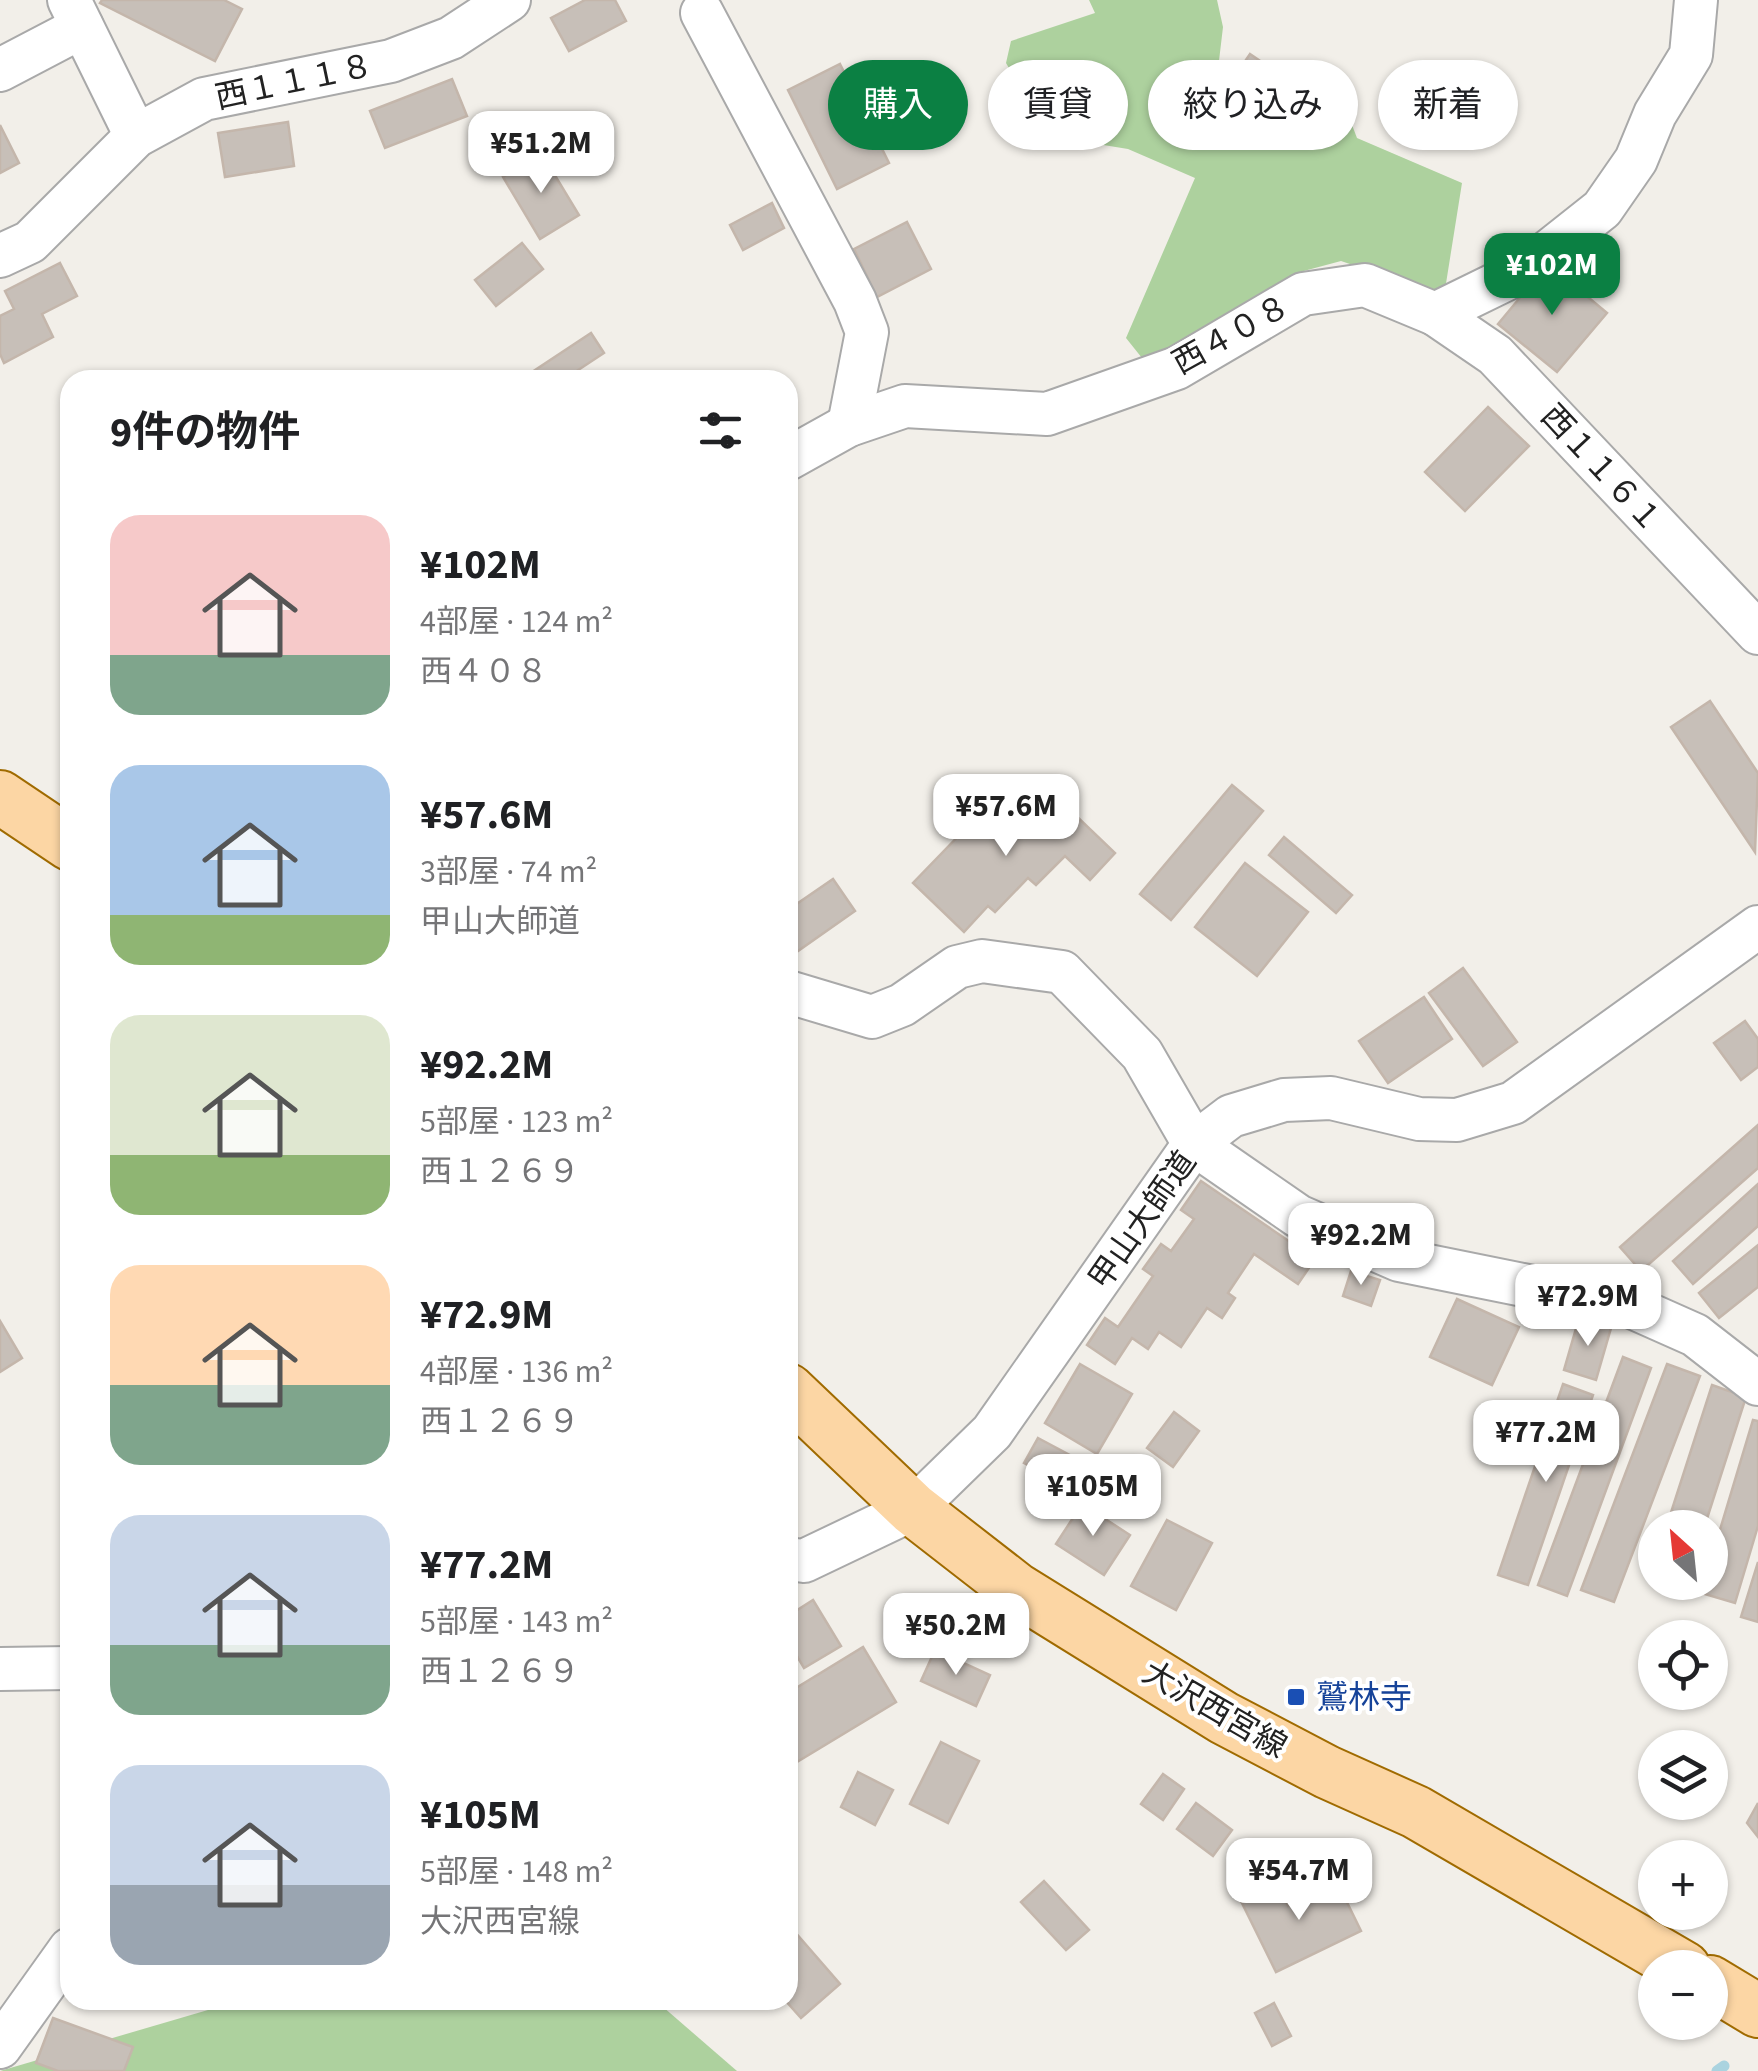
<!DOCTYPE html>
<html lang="ja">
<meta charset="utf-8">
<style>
:root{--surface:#fff;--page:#f2f2f2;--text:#202124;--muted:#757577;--accent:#0b8043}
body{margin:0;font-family:"Source Sans 3","Noto Sans JP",sans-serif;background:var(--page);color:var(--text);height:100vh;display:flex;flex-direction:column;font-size:38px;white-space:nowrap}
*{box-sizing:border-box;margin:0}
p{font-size:32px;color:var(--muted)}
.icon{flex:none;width:55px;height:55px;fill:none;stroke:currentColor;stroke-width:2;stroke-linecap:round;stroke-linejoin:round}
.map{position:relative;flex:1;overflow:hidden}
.sheet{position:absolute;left:60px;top:370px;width:738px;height:1640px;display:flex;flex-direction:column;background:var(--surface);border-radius:30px;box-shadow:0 2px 8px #0004}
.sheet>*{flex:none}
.guide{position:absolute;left:828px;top:60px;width:780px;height:90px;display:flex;gap:20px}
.needle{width:65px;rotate:333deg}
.controls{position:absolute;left:1638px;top:1510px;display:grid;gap:20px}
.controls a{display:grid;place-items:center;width:90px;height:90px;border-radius:50%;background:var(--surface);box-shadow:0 2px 8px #0004;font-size:50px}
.price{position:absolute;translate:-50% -85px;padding:0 22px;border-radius:20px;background:#fff;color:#222;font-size:32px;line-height:65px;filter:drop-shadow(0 2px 5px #0008)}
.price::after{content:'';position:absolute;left:50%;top:60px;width:30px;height:22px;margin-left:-15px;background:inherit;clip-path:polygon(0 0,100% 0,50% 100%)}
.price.on{background:var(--accent);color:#fff}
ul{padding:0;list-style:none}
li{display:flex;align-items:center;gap:30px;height:250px;padding:0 50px}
li span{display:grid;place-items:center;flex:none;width:280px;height:200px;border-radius:30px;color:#555}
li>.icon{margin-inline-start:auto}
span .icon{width:120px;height:120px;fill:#fffc;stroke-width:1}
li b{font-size:42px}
h2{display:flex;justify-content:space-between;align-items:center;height:120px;padding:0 50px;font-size:42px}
.pill{padding:0 35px;border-radius:45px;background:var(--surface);box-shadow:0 2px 8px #0004;font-size:35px;line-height:90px}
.pill.on{background:var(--accent);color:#fff}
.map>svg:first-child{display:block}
</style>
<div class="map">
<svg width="1758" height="2071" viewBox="0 0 1758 2071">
<rect width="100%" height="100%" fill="#f2efe9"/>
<g fill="#add19e">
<polygon points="1089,0 1217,0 1223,27 1214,103 1252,137 1296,72 1334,78 1357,138 1462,183 1444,296 1341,261 1300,272 1154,373 1126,338 1195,178 1128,149 1048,136 1006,63 1011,41 1095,13"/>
<polygon points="296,2000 655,2000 737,2071 0,2071 225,2005"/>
</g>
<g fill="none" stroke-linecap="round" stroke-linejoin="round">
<polyline stroke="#aad3df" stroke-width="11" points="1717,2071 1724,2066"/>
</g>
<g fill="#c7bfb8" stroke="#c4b6ab" stroke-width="2.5">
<polygon points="102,0 224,0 242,9 215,61 100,3"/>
<polygon points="585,0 615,0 626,21 569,51 551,18"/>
<polygon points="1250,54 1275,71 1245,115 1220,98"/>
<polygon points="840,64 889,163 837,189 788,90"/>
<polygon points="452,79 467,116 385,148 370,111"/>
<polygon points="1184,109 1221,114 1217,142 1179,136"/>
<polygon points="508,115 530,148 496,170 474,138"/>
<polygon points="288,122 294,166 225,177 218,133"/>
<polygon points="0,125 19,163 0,173"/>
<polygon points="542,154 579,215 540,239 503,177"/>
<polygon points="772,203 784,228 743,250 730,225"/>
<polygon points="907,222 931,269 877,297 854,249"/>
<polygon points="522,243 543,269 496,306 475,280"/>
<polygon points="60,263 77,296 42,314 53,337 4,363 0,354 0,316 14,309 5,291"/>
<polygon points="1548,264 1607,313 1557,372 1498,324"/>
<polygon points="591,333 604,353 563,380 520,380"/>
<polygon points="1488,407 1529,446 1465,511 1425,472"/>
<polygon points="1710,701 1758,773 1755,852 1671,727"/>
<polygon points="1232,785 1263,811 1171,920 1140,894"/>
<polygon points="1002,791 1045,832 1068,808 1115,853 1090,880 1065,856 1036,885 1028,878 995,912 988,906 964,932 913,883"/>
<polygon points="1284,837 1352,895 1336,913 1269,855"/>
<polygon points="1245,863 1308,912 1257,976 1195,927"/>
<polygon points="833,879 855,911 788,958 788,910"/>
<polygon points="1463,968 1517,1042 1483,1066 1429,993"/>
<polygon points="1424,997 1452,1039 1388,1083 1359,1041"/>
<polygon points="1745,1021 1758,1039 1758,1067 1741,1080 1714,1043"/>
<polygon points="1758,1125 1758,1168 1641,1271 1620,1247"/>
<polygon points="1201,1181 1315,1259 1298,1284 1254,1254 1228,1293 1235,1298 1222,1318 1207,1308 1181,1347 1159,1332 1148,1349 1132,1338 1115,1364 1087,1345 1105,1318 1118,1327 1153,1276 1143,1269 1161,1244 1171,1251 1194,1219 1181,1210"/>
<polygon points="1758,1184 1758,1226 1693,1284 1673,1261"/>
<polygon points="1758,1245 1758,1287 1719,1318 1699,1293"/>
<polygon points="1351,1271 1380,1280 1371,1306 1343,1296"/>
<polygon points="1457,1299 1519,1327 1492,1385 1430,1357"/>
<polygon points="1579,1318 1611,1328 1596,1380 1564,1370"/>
<polygon points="0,1321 22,1358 0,1372"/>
<polygon points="1623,1357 1651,1368 1567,1596 1538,1585"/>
<polygon points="1080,1364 1132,1394 1097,1454 1045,1423"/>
<polygon points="1667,1364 1700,1376 1614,1602 1581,1590"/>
<polygon points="1563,1384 1593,1395 1528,1585 1498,1575"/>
<polygon points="1712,1385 1746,1397 1704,1528 1666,1528"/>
<polygon points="1174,1412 1199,1431 1173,1467 1147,1448"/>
<polygon points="1753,1420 1758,1421 1758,1526 1735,1603 1701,1593 1704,1582 1710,1582 1710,1563"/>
<polygon points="1038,1438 1081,1461 1067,1486 1024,1463"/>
<polygon points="1082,1504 1130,1535 1104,1575 1056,1544"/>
<polygon points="1167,1520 1212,1543 1176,1610 1131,1586"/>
<polygon points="1758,1562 1758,1622 1741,1617"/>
<polygon points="813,1600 841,1646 804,1668 788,1641 788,1616"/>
<polygon points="863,1647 896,1702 792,1765 788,1757 788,1693"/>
<polygon points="935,1650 990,1675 976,1706 921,1681"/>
<polygon points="941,1742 979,1761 948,1823 910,1804"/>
<polygon points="858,1772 893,1790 875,1825 841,1807"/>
<polygon points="1163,1774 1184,1789 1163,1820 1141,1804"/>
<polygon points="1196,1803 1232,1830 1213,1856 1177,1829"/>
<polygon points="1758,1803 1758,1837 1747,1823"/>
<polygon points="1044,1881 1089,1930 1066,1950 1021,1902"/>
<polygon points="1276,1881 1288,1906 1337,1882 1361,1931 1276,1972 1240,1899"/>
<polygon points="788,1924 840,1984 801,2018 785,2000"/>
<polygon points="1274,2003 1291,2036 1272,2046 1255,2013"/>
<polygon points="53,2018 133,2047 124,2071 58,2071 36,2063"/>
</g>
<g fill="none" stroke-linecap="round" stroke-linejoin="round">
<g stroke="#a9a9a9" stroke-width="46">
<g id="minor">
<polyline points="69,0 136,136"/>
<polyline points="702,13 855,301 867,332 849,425"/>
<polyline points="0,70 82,27"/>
<polyline points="0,256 30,242 136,136 204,99 391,61 451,38 509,0"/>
<polyline points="1435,314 1495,355 1758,633"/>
<polyline points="788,459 849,425 905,406 1047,414 1177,368 1303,294 1365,285 1435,314 1525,270 1602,209 1636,160 1655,114 1691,55 1696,0"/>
<polyline points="788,997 792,993 872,1017 902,1005 957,967 982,961 1062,972 1142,1054 1194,1144 1298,1216 1399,1260 1632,1307 1695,1335 1758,1384"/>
<polyline points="788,1559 804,1561 913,1509 992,1432 1194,1144 1231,1116 1284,1100 1331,1098 1419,1119 1457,1120 1513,1103 1758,927"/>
<polyline points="0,1669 70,1668"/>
<polyline points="0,2047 70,1949"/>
</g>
</g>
<g stroke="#a06b00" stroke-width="56">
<g id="major">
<polyline points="0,797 70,844"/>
<polyline points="788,1390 913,1509 1016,1589 1224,1718 1327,1772 1416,1812 1684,1968"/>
<polyline points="1710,1982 1758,2011"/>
</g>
</g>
<use href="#minor" stroke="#fff" stroke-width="42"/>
<use href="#major" stroke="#fcd6a4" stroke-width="52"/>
</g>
<rect fill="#1a4fb4" stroke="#fff" stroke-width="4" x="1286" y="1687" width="20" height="20" rx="5"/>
<g text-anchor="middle" stroke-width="8" stroke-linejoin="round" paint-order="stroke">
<g font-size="32" fill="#222" stroke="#fff">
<text transform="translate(294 81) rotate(-12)" y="11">西１１１８</text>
<text transform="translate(1231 334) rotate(-29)" y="11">西４０８</text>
<text transform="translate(1602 468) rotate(47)" y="11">西１１６１</text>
<text transform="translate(1142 1220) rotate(-55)" y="11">甲山大師道</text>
<text transform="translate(1215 1709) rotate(30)" y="11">大沢西宮線</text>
</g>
<g font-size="32" fill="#164399" stroke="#fff" text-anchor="start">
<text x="1316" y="1708">鷲林寺</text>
</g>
</g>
</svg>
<div class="controls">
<a><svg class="needle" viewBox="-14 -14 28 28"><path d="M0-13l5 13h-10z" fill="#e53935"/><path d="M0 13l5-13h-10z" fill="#757577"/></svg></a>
<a><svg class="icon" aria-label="locate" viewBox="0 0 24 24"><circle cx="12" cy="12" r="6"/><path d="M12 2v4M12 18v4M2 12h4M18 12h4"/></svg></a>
<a><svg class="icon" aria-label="layers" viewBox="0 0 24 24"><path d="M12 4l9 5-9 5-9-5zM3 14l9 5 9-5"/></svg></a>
<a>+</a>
<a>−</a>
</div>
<b class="price" style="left:541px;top:196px">¥51.2M</b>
<b class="price on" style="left:1552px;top:318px">¥102M</b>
<b class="price" style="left:1006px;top:859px">¥57.6M</b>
<b class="price" style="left:1361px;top:1288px">¥92.2M</b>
<b class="price" style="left:1588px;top:1349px">¥72.9M</b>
<b class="price" style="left:1546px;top:1485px">¥77.2M</b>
<b class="price" style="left:1093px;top:1539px">¥105M</b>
<b class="price" style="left:956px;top:1678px">¥50.2M</b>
<b class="price" style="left:1299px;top:1923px">¥54.7M</b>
<div class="guide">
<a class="pill on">購入</a>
<a class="pill">賃貸</a>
<a class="pill">絞り込み</a>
<a class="pill">新着</a>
</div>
<section class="sheet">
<h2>9件の物件<svg class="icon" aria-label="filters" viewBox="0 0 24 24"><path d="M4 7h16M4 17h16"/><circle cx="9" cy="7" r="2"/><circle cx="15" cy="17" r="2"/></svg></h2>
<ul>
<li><span style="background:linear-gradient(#f6c9c9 70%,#7fa58c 0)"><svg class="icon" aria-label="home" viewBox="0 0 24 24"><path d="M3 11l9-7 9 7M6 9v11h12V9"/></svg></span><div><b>¥102M</b><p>4部屋 · 124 m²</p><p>西４０８</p></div></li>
<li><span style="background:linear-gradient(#a9c7e8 75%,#8fb573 0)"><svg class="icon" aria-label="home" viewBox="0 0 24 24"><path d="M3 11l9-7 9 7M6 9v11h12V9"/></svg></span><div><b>¥57.6M</b><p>3部屋 · 74 m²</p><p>甲山大師道</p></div></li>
<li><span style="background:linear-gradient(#dfe7d0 70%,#8fb573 0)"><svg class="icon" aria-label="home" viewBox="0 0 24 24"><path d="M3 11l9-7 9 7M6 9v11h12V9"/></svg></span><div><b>¥92.2M</b><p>5部屋 · 123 m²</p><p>西１２６９</p></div></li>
<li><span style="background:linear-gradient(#ffd9b3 60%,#7fa58c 0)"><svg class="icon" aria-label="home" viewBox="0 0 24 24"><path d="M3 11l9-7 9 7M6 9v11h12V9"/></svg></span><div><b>¥72.9M</b><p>4部屋 · 136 m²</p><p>西１２６９</p></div></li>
<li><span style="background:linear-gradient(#c9d6e8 65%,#7fa58c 0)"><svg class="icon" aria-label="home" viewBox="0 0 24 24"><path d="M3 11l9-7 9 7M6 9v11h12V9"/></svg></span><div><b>¥77.2M</b><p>5部屋 · 143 m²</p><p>西１２６９</p></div></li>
<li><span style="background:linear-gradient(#c9d6e8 60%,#9aa5b1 0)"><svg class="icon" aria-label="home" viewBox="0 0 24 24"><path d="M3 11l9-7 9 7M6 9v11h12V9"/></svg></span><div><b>¥105M</b><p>5部屋 · 148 m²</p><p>大沢西宮線</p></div></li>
</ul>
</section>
</div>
